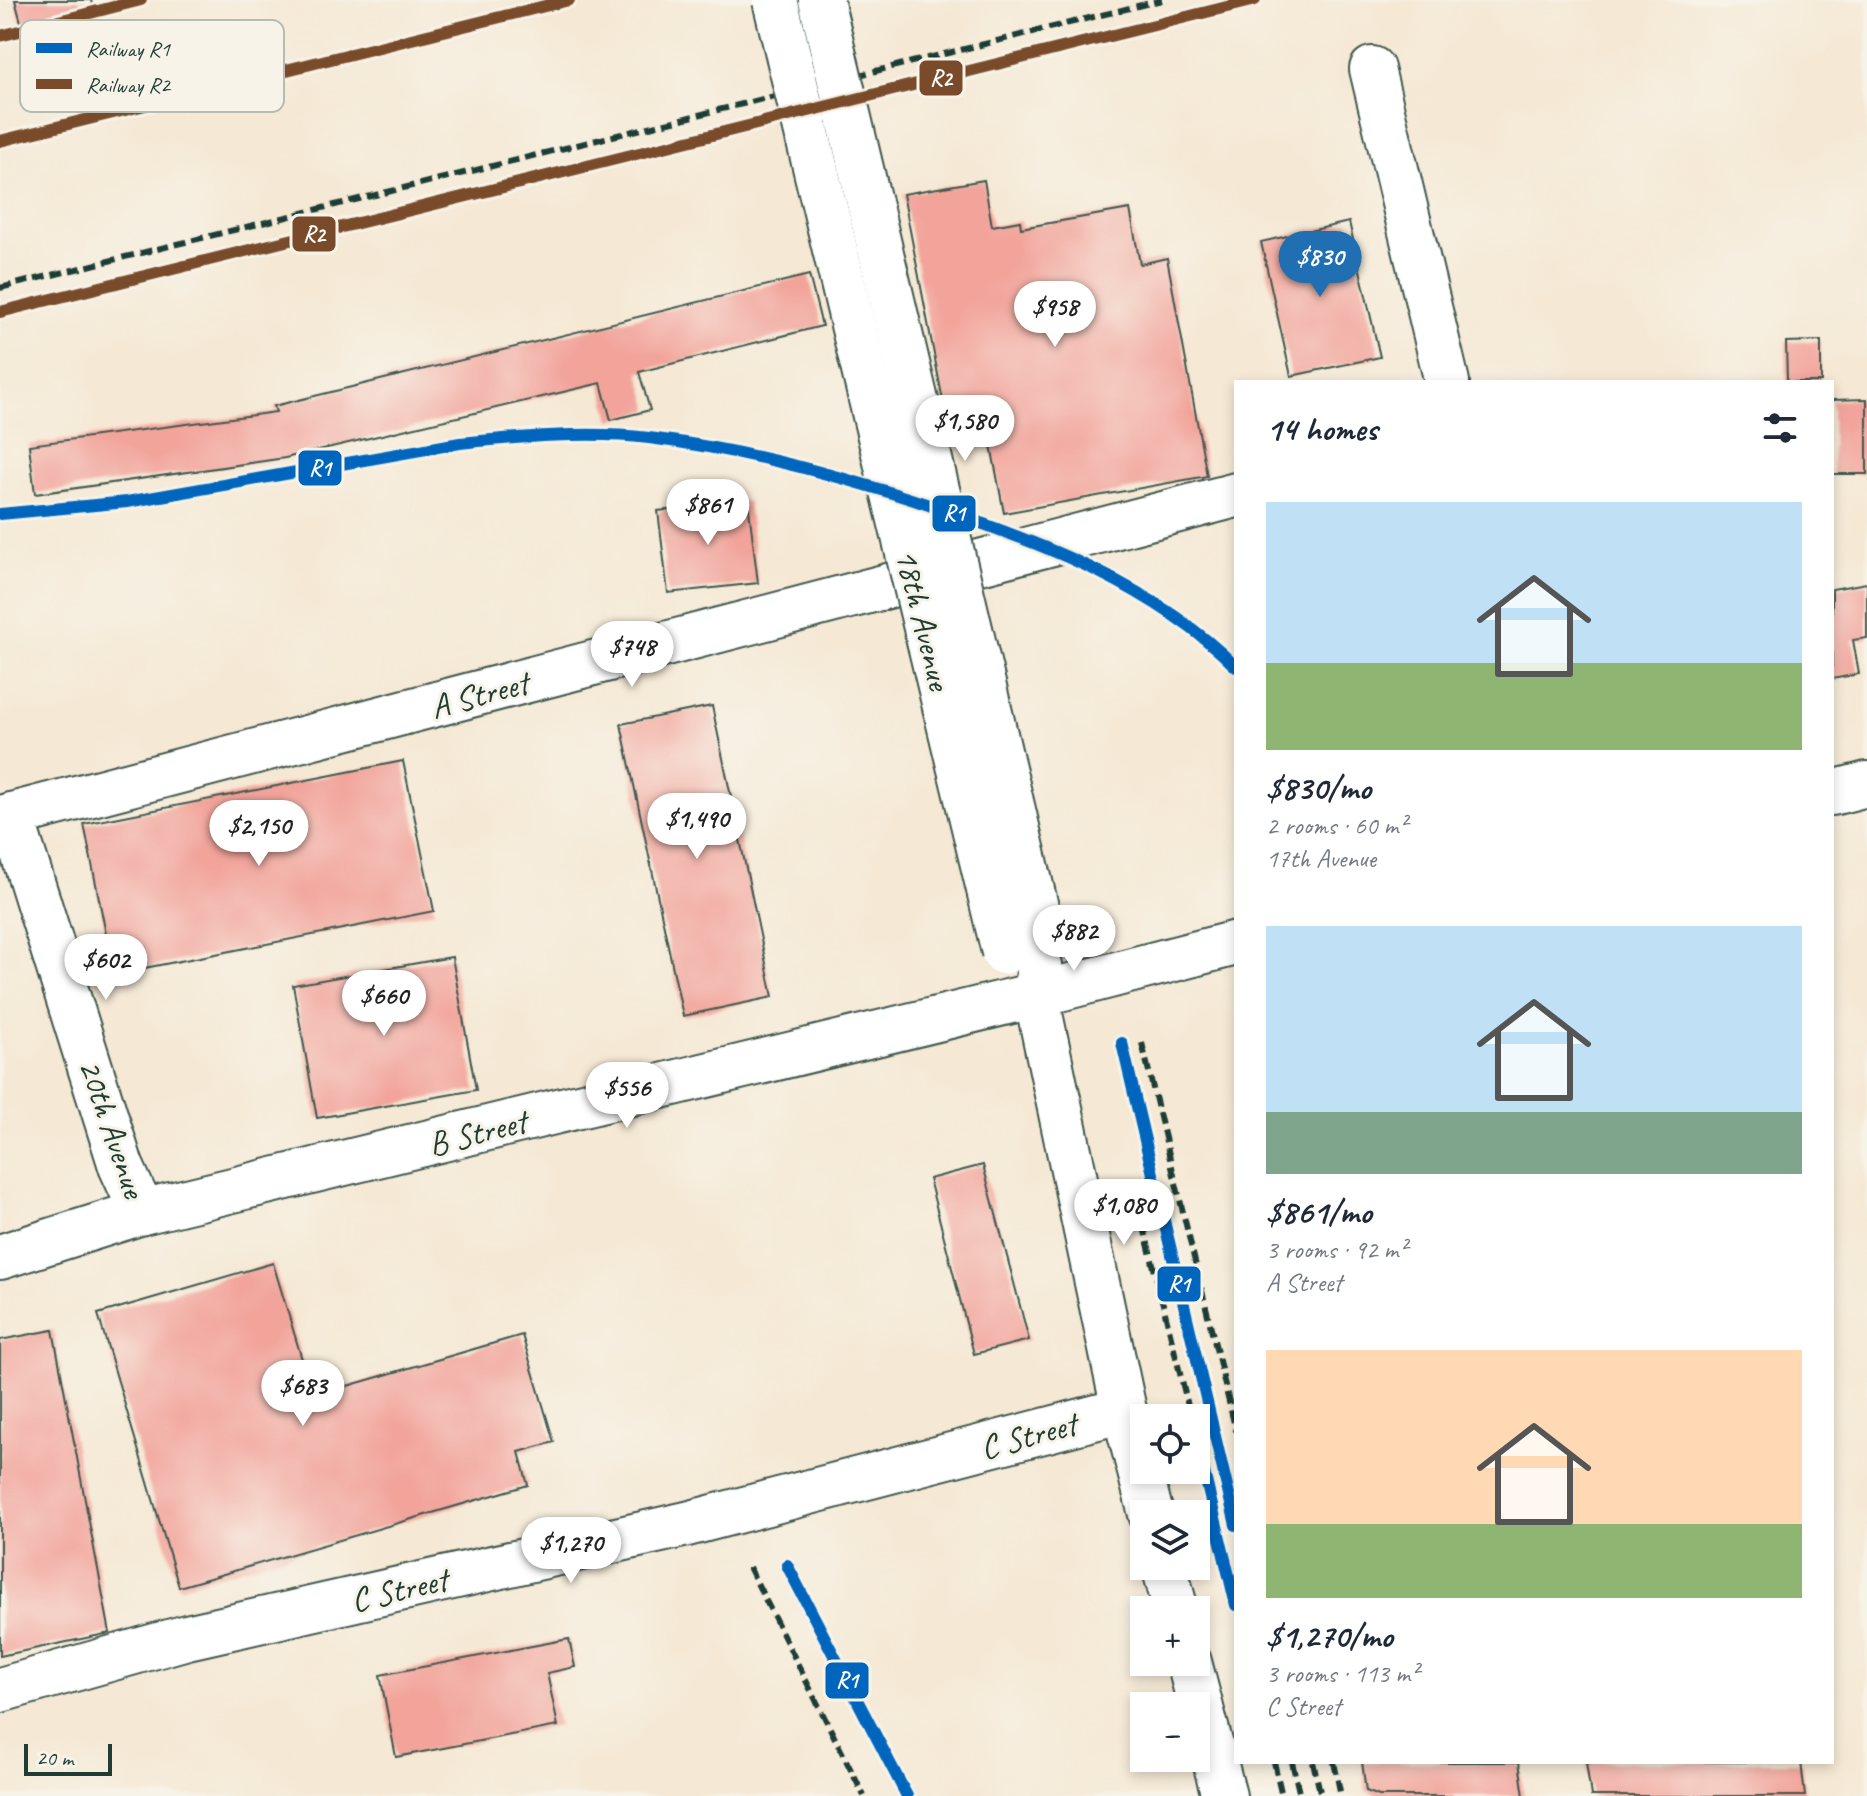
<!DOCTYPE html>
<meta charset="utf-8">
<style>
:root{--surface:#fff;--page:#f2f2f3;--text:#1f2937;--muted:#747a83;--accent:#1f6fb2}
body{margin:0;font-family:Caveat,sans-serif;background:var(--page);color:var(--text);height:100vh;display:flex;flex-direction:column;font-size:30px;white-space:nowrap}
*{box-sizing:border-box;margin:0}
p{font-size:26px;color:var(--muted)}
.icon{flex:none;width:44px;height:44px;fill:none;stroke:currentColor;stroke-width:2;stroke-linecap:round;stroke-linejoin:round}
.map{position:relative;flex:1;overflow:hidden}
.details{position:absolute;left:1234px;top:380px;width:600px;height:1384px;display:flex;flex-direction:column;background:var(--surface);border-radius:0px;box-shadow:0 4px 12px #0003}
.details>*{flex:none}
.tools{position:absolute;left:1130px;top:1404px;display:grid;gap:16px}
.tools a{display:grid;place-items:center;width:80px;height:80px;border-radius:0px;background:var(--surface);box-shadow:0 4px 12px #0003;font-size:40px}
.scale{position:absolute;left:24px;bottom:20px;width:88px;box-sizing:border-box;padding-left:8px;border:4px solid #1f3d34;border-top:0;font-size:22px;line-height:28px;white-space:nowrap;color:#1f3d34;-webkit-text-stroke:6px #f7f3e8;paint-order:stroke}
.price{position:absolute;translate:-50% -68px;padding:0 18px;border-radius:28px;background:#fff;color:#222;font-size:26px;line-height:52px;filter:drop-shadow(0 2px 4px #0008)}
.price::after{content:'';position:absolute;left:50%;top:48px;width:24px;height:18px;margin-left:-12px;background:inherit;clip-path:polygon(0 0,100% 0,50% 100%)}
.price.on{background:var(--accent);color:#fff}
ul{padding:0;list-style:none}
li{display:grid;align-content:center;gap:16px;height:424px;padding:0 32px}
li span{display:grid;place-items:center;height:248px;border-radius:0px;color:#555}
li>.icon{margin-inline-start:auto}
span .icon{width:144px;height:144px;fill:#fffc;stroke-width:1}
li b{font-size:34px}
h2{display:flex;justify-content:space-between;align-items:center;height:96px;padding:0 32px;font-size:34px}
.map>svg:first-child{display:block}
</style>
<div class="map">
<svg width="1867" height="1796" viewBox="0 0 1867 1796">
<rect width="100%" height="100%" fill="#f7f3e8"/>
<filter id="ink" filterUnits="userSpaceOnUse"><feTurbulence type="fractalNoise" baseFrequency=".0125" numOctaves="2"/><feDisplacementMap in="SourceGraphic" scale="16" xChannelSelector="R" yChannelSelector="G"/><feConvolveMatrix kernelMatrix="1 2 1 2 8 2 1 2 1" color-interpolation-filters="sRGB"/></filter>
<filter id="wash" filterUnits="userSpaceOnUse"><feTurbulence type="fractalNoise" baseFrequency=".006" numOctaves="4" result="noise"/><feDisplacementMap in="SourceGraphic" scale="32" xChannelSelector="R" yChannelSelector="G"/><feGaussianBlur stdDeviation="1.8" result="paint"/><feColorMatrix in="noise" values="0 0 0 0 0 0 0 0 0 0 0 0 0 0 0 0 0 1.4 0 .05"/><feComposite in="paint" operator="in"/></filter>
<g filter="url(#wash)">
<rect width="100%" height="100%" fill="#f5e8d4"/>
<g id="blocks">
<g fill="#f2a49b">
<polygon points="15,0 91,0 93,8 22,26"/>
<polygon points="984,180 992,226 1020,221 1021,228 1130,209 1140,264 1167,258 1207,476 1004,513 989,435 951,442 903,194"/>
<polygon points="1349,222 1380,357 1291,376 1261,242"/>
<polygon points="809,275 822,326 639,372 650,410 611,420 601,383 285,458 35,494 29,445 276,412 274,406"/>
<polygon points="1821,341 1821,382 1787,382 1786,342"/>
<polygon points="1867,399 1867,474 1832,474 1832,400"/>
<polygon points="748,501 758,583 668,593 658,511"/>
<polygon points="1867,583 1867,638 1853,640 1859,674 1832,679 1832,589"/>
<polygon points="712,706 773,997 683,1016 621,724"/>
<polygon points="403,761 434,911 114,974 84,824"/>
<polygon points="452,957 476,1090 317,1118 293,985"/>
<polygon points="983,1165 1029,1340 974,1354 929,1179"/>
<polygon points="273,1263 313,1396 522,1335 554,1442 519,1452 528,1485 179,1587 98,1314"/>
<polygon points="53,1330 110,1633 0,1656 0,1340"/>
<polygon points="569,1639 575,1667 547,1673 558,1726 396,1757 380,1675"/>
<polygon points="1362,1762 1519,1762 1524,1796 1379,1796 1366,1791"/>
<polygon points="1586,1762 1801,1762 1805,1796 1591,1796"/>
</g>
</g>
</g>
<g filter="url(#ink)">
<use href="#blocks" fill-opacity="0" stroke="#3f574c" stroke-width="2"/>
<g fill="none" stroke-linecap="round" stroke-linejoin="round">
<g stroke="#3f574c" stroke-width="48">
<g id="minor">
<polyline points="1372,69 1447,382"/>
<polyline points="1832,793 1867,784"/>
<polyline points="11,815 121,1166 142,1212"/>
<polyline points="0,818 1236,495"/>
<polyline points="1040,965 1036,995 1124,1410 1151,1514"/>
<polyline points="0,1257 142,1212 1036,995 1236,943"/>
<polyline points="1164,1566 1176,1610"/>
<polyline points="1189,1662 1224,1796"/>
<polyline points="0,1690 187,1637 687,1524 1124,1410"/>
</g>
</g>
<use href="#minor" stroke="#fff" stroke-width="44"/>
<g stroke="#1f3d34" stroke-width="6" stroke-dasharray="12 6" stroke-linecap="butt">
<polyline points="0,36 141,0"/>
<polyline points="0,288 1162,0"/>
<polyline points="0,312 1255,0"/>
<path d="M0 514 127 502 460 443C521 437 587 431 649 438 748 450 843 476 938 508 1044 544 1155 586 1236 667"/>
<polyline points="1122,1043 1236,1525"/>
<polyline points="1142,1043 1236,1431"/>
<polyline points="1139,1207 1191,1418"/>
<polyline points="1196,1440 1236,1605"/>
<polyline points="787,1565 907,1796"/>
<polyline points="749,1567 864,1796"/>
<polyline points="1274,1762 1282,1796"/>
<polyline points="1292,1762 1300,1796"/>
<polyline points="1313,1762 1321,1796"/>
<polyline points="1334,1762 1341,1796"/>
</g>
<g stroke="#3f574c" stroke-width="48" stroke-linecap="butt">
<g id="minor-bridge">
<polyline points="775,0 1004,952"/>
<polyline points="821,0 1044,941"/>
</g>
</g>
<use href="#minor-bridge" stroke="#fff" stroke-width="44"/>
<g stroke="#f7f3e8" stroke-width="18">
<g id="rail-1">
<path d="M0 514 127 502 460 443C521 437 587 431 649 438 748 450 843 476 938 508 1044 544 1155 586 1236 667"/>
<polyline points="1122,1043 1236,1525"/>
<polyline points="1201,1460 1236,1605"/>
<polyline points="787,1565 907,1796"/>
</g>
</g>
<g stroke="#f7f3e8" stroke-width="18">
<g id="rail-2">
<polyline points="0,36 141,0"/>
<polyline points="0,141 569,0"/>
<polyline points="0,312 1255,0"/>
</g>
</g>
<use href="#rail-1" stroke="#0065bd" stroke-width="12"/>
<use href="#rail-2" stroke="#7a4b2a" stroke-width="12"/>
</g>
</g>
<g text-anchor="middle" stroke-width="6" stroke-linejoin="round" paint-order="stroke">
<g font-size="34" fill="#1f3d34" stroke="#f7f3e8">
<text transform="translate(924 619) rotate(76)" y="12">18th Avenue</text>
<text transform="translate(479 694) rotate(-15)" y="12">A Street</text>
<text transform="translate(113 1128) rotate(71)" y="12">20th Avenue</text>
<text transform="translate(477 1132) rotate(-14)" y="12">B Street</text>
<text transform="translate(1028 1435) rotate(-15)" y="12">C Street</text>
<text transform="translate(399 1589) rotate(-13)" y="12">C Street</text>
</g>
</g>
<rect x="20" y="20" width="264" height="92" rx="12" fill="#f7f3e8" stroke="#b6bcb2" stroke-width="2"/>
<rect x="36" y="43" width="36" height="10" fill="#0065bd"/>
<rect x="36" y="79" width="36" height="10" fill="#7a4b2a"/>
<g font-size="22" fill="#1f3d34">
<text x="86" y="56">Railway R1</text>
<text x="86" y="92">Railway R2</text>
</g>
<g stroke="#f7f3e8" stroke-width="3">
<rect x="918" y="59" width="46" height="38" rx="8" fill="#7a4b2a"/>
<rect x="291" y="215" width="46" height="38" rx="8" fill="#7a4b2a"/>
<rect x="297" y="449" width="46" height="38" rx="8" fill="#0065bd"/>
<rect x="931" y="494" width="46" height="39" rx="8" fill="#0065bd"/>
<rect x="1156" y="1265" width="46" height="38" rx="8" fill="#0065bd"/>
<rect x="824" y="1661" width="46" height="39" rx="8" fill="#0065bd"/>
</g>
<g font-size="22" text-anchor="middle" font-weight="bold" fill="#fff">
<text x="941" y="86">R2</text>
<text x="314" y="242">R2</text>
<text x="320" y="476">R1</text>
<text x="954" y="521">R1</text>
<text x="1179" y="1292">R1</text>
<text x="847" y="1688">R1</text>
</g>
</svg>
<div class="tools">
<a><svg class="icon" aria-label="locate" viewBox="0 0 24 24"><circle cx="12" cy="12" r="6"/><path d="M12 2v4M12 18v4M2 12h4M18 12h4"/></svg></a>
<a><svg class="icon" aria-label="layers" viewBox="0 0 24 24"><path d="M12 4l9 5-9 5-9-5zM3 14l9 5 9-5"/></svg></a>
<a>+</a>
<a>−</a>
</div>
<div class="scale">20 m</div>
<b class="price on" style="left:1320px;top:299px">$830</b>
<b class="price" style="left:1055px;top:349px">$958</b>
<b class="price" style="left:965px;top:463px">$1,580</b>
<b class="price" style="left:708px;top:547px">$861</b>
<b class="price" style="left:632px;top:689px">$748</b>
<b class="price" style="left:697px;top:861px">$1,490</b>
<b class="price" style="left:259px;top:868px">$2,150</b>
<b class="price" style="left:1074px;top:973px">$882</b>
<b class="price" style="left:106px;top:1002px">$602</b>
<b class="price" style="left:384px;top:1038px">$660</b>
<b class="price" style="left:627px;top:1130px">$556</b>
<b class="price" style="left:1124px;top:1247px">$1,080</b>
<b class="price" style="left:303px;top:1428px">$683</b>
<b class="price" style="left:571px;top:1585px">$1,270</b>
<section class="details">
<h2>14 homes<svg class="icon" aria-label="filters" viewBox="0 0 24 24"><path d="M4 7h16M4 17h16"/><circle cx="9" cy="7" r="2"/><circle cx="15" cy="17" r="2"/></svg></h2>
<ul>
<li><span style="background:linear-gradient(#bfe0f5 65%,#8fb573 0)"><svg class="icon" aria-label="home" viewBox="0 0 24 24"><path d="M3 11l9-7 9 7M6 9v11h12V9"/></svg></span><div><b>$830/mo</b><p>2 rooms · 60 m²</p><p>17th Avenue</p></div></li>
<li><span style="background:linear-gradient(#bfe0f5 75%,#7fa58c 0)"><svg class="icon" aria-label="home" viewBox="0 0 24 24"><path d="M3 11l9-7 9 7M6 9v11h12V9"/></svg></span><div><b>$861/mo</b><p>3 rooms · 92 m²</p><p>A Street</p></div></li>
<li><span style="background:linear-gradient(#ffd9b3 70%,#8fb573 0)"><svg class="icon" aria-label="home" viewBox="0 0 24 24"><path d="M3 11l9-7 9 7M6 9v11h12V9"/></svg></span><div><b>$1,270/mo</b><p>3 rooms · 113 m²</p><p>C Street</p></div></li>
</ul>
</section>
</div>
